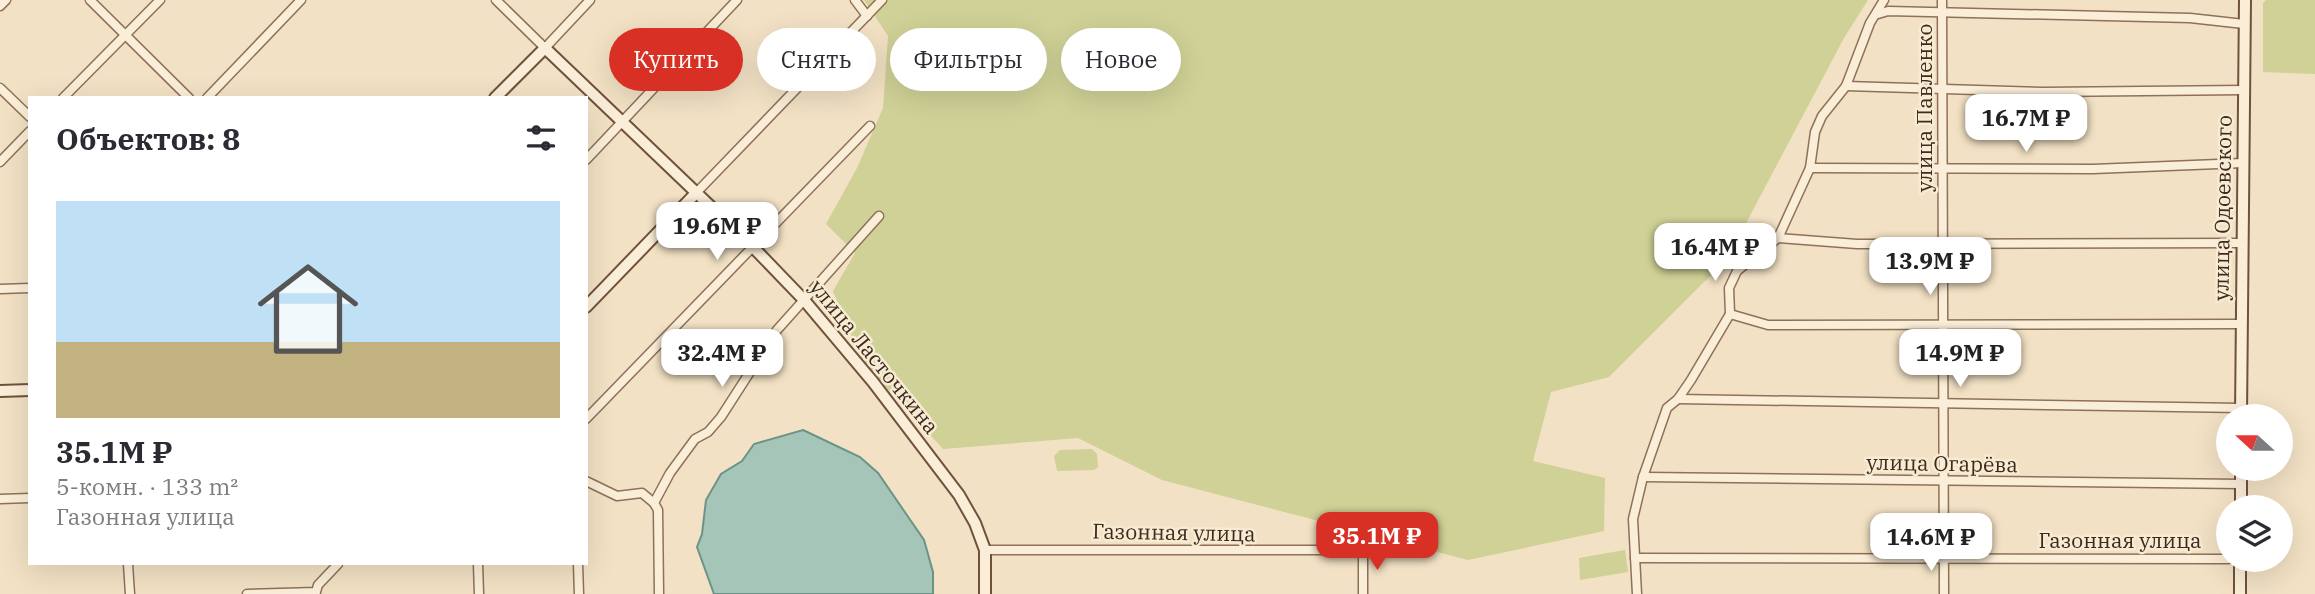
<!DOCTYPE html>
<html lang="ru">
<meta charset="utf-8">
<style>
:root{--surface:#fff;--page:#f2f2f3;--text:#2b2b33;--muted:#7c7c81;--line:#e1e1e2;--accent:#d93025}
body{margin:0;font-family:"IBM Plex Serif",serif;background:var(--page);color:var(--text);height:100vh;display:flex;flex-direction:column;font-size:26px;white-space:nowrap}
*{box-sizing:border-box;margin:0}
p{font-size:23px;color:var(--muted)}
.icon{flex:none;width:38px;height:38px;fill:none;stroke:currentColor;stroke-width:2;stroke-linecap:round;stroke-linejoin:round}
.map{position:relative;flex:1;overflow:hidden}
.side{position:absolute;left:28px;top:96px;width:560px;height:469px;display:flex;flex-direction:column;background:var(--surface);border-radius:0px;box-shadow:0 7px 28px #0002}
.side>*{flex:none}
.banner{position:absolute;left:609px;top:28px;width:665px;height:63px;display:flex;gap:14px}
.needle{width:46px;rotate:291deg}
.fabs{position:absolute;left:2216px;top:404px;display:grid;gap:14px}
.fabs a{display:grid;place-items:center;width:77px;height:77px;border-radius:50%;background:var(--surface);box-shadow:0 7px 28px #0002;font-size:35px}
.price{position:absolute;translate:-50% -60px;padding:0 16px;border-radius:14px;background:#fff;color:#222;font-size:23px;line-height:46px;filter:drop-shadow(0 2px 4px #0008)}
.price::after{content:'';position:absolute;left:50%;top:42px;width:21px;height:16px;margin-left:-10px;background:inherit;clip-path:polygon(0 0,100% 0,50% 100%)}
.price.selected{background:var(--accent);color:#fff}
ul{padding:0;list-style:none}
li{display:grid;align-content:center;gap:14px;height:371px;padding:0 28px}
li+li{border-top:2px solid var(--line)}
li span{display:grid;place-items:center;height:217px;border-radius:0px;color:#555}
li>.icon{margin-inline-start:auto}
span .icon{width:126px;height:126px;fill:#fffc;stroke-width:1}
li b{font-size:30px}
h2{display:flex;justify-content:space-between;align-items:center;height:84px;padding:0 28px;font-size:30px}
.chip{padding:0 24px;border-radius:32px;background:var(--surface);box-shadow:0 7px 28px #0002;font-size:24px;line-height:63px}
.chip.selected{background:var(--accent);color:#fff}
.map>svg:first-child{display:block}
</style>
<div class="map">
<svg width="2315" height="594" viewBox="0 0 2315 594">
<rect width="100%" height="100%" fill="#f2e1c4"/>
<g fill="#cfd196">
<polygon points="864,0 1868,0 1844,38 1727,259 1609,377 1551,392 1533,461 1605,478 1604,531 1468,560 1162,480 1078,438 943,449 862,361 833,291 855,253 826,224 857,168 883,108 888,36"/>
<polygon points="2266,0 2315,0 2315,74 2263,72 2263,3"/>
<polygon points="1092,449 1097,454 1098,467 1094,470 1057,471 1054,456 1060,450"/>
<polygon points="1625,550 1628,572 1580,580 1579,558"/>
</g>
<polygon fill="#a6c5b9" stroke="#6b9487" stroke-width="2" points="803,430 860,457 878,473 924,540 933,572 933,594 714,594 697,547 702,534 706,500 721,474 742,461 754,444"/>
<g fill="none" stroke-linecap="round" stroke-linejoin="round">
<g stroke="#8e7158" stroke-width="11">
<g id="street">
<polyline points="90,0 189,98"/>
<polyline points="496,0 545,48 590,0"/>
<polyline points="855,0 867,16"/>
<polyline points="1942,0 1944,594"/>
<polyline points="0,6 6,0"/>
<polyline points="1878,14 1888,11 2190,18 2244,24"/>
<polyline points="1846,86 2044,92 2244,90"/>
<polyline points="0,88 30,117"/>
<polyline points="63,98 160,0"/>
<polyline points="207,98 301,0"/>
<polyline points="586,160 737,0"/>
<polyline points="0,162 30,131"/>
<polyline points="1810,168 2093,169 2243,163"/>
<polyline points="697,192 882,0"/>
<polyline points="1778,238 1857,244 2243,243"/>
<polyline points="0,289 30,288"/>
<polyline points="1730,314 1768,325 2241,324"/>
<polyline points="1678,399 2241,408"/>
<polyline points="586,419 870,126"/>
<polyline points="1643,477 2241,484"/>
<polyline points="586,481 617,496 642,493 654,503"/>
<polyline points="0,499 30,498"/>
<polyline points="985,550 1363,550 1363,594"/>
<polyline points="1635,558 2228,559"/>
<polyline points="128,564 130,594"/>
<polyline points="478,564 479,594"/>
<polyline points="578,564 579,594"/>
<polyline points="247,594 316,592 318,585 338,564"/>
<polyline points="659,594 658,510 654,503 670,473 695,439 708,432 721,417 777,330 879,216"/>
<polyline points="1637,594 1633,519 1643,477 1667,408 1678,399 1691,380 1730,314 1729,288 1737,271 1778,238 1810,168 1815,132 1822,116 1846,86 1870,23 1884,0"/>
</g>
</g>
<g stroke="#70523b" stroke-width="14">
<g id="secondary">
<polyline points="495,98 545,48 752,246 804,300 873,382 959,495 975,523 985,550 985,594"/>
<polyline points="586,307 697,192"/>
<polyline points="0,391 30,390"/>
<polyline points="2241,416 2245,0"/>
<polyline points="2241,508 2241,469"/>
<polyline points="2240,594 2240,560"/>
</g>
</g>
<use href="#street" stroke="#fbeed8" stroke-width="8"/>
<use href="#secondary" stroke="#fbeed8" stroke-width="10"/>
</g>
<g text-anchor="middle" stroke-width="5" stroke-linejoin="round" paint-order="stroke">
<g font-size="21" fill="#3d2a1d" stroke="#f8ebd4">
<text transform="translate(1925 108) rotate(-90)" y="7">улица Павленко</text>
<text transform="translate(2223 208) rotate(-89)" y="7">улица Одоевского</text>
<text transform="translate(874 357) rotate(51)" y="7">улица Ласточкина</text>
<text transform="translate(1942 464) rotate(1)" y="7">улица Огарёва</text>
<text transform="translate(1174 533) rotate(1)" y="7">Газонная улица</text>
<text x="2120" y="548">Газонная улица</text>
</g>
</g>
</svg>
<div class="fabs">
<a><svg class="needle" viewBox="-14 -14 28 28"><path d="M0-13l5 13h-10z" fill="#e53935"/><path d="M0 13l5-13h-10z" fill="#7c7c81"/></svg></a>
<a><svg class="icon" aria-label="layers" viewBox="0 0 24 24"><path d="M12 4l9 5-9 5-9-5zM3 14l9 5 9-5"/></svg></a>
</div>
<b class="price" style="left:2026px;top:154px">16.7M ₽</b>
<b class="price" style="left:717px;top:262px">19.6M ₽</b>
<b class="price" style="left:1715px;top:283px">16.4M ₽</b>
<b class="price" style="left:1930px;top:297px">13.9M ₽</b>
<b class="price" style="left:722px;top:389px">32.4M ₽</b>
<b class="price" style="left:1960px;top:389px">14.9M ₽</b>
<b class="price selected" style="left:1377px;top:572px">35.1M ₽</b>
<b class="price" style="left:1931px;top:573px">14.6M ₽</b>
<div class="banner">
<a class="chip selected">Купить</a>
<a class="chip">Снять</a>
<a class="chip">Фильтры</a>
<a class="chip">Новое</a>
</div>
<section class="side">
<h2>Объектов: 8<svg class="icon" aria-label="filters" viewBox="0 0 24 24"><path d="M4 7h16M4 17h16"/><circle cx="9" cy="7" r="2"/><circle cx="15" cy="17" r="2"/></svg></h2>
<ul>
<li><span style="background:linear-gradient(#bfe0f5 65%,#c2b280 0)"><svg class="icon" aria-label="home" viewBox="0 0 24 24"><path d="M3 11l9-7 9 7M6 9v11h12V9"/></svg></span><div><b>35.1M ₽</b><p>5-комн. · 133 m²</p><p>Газонная улица</p></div></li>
</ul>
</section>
</div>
